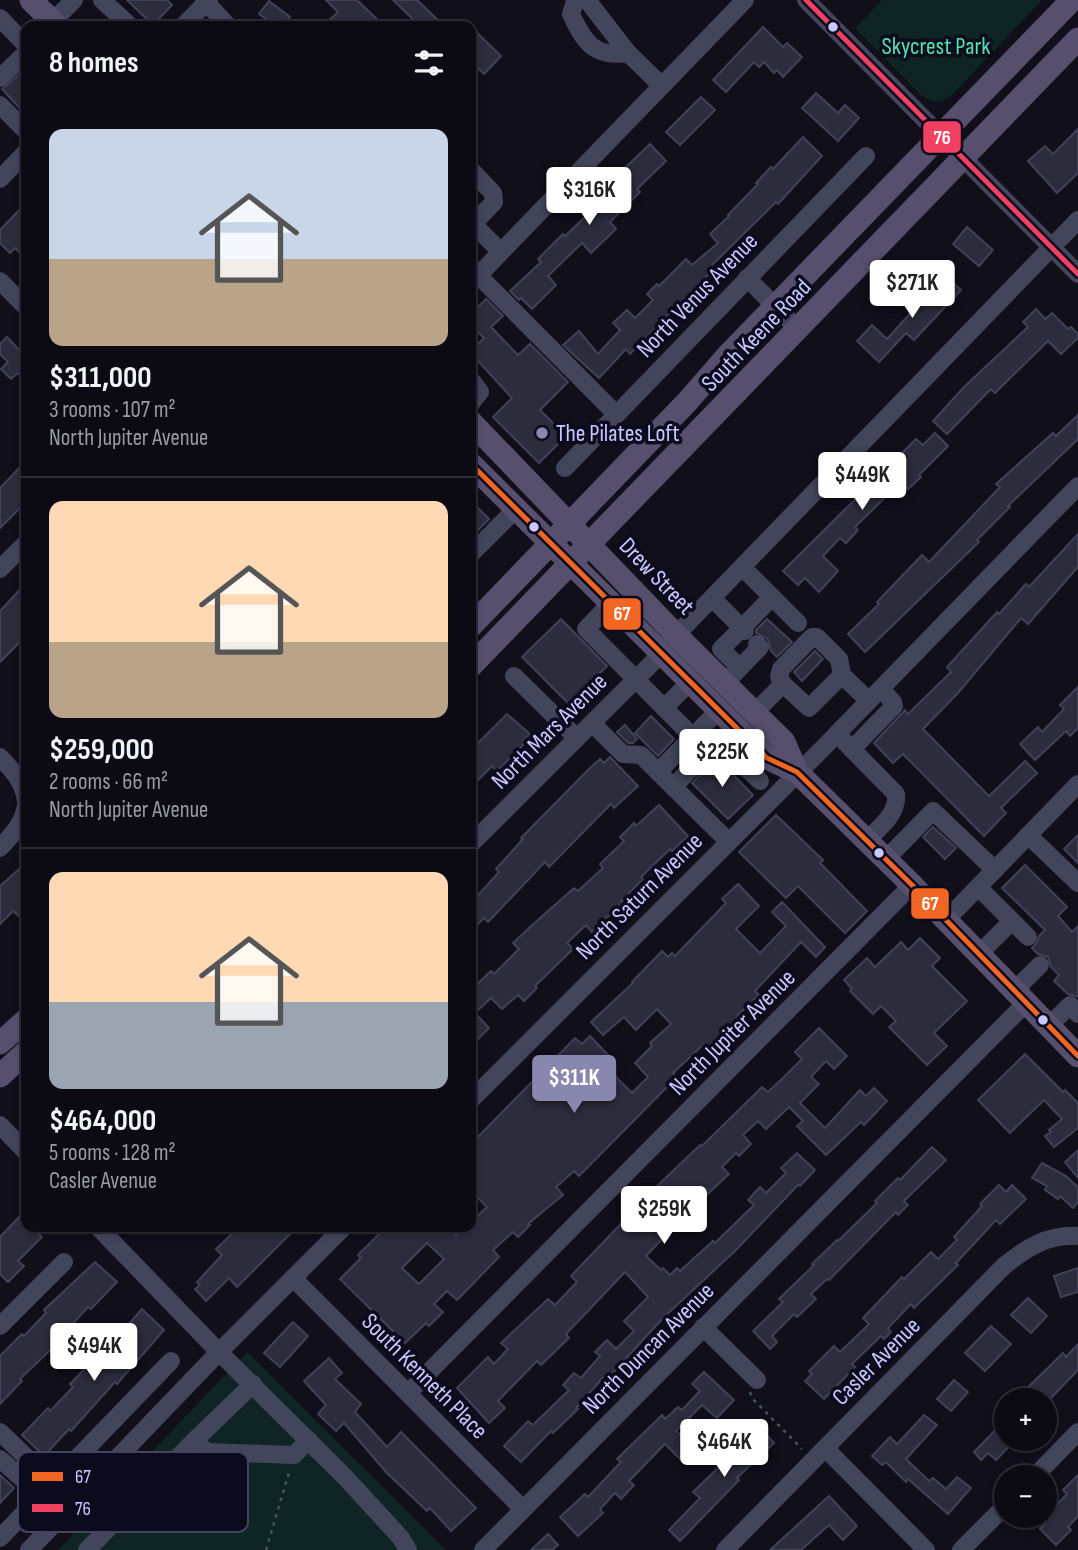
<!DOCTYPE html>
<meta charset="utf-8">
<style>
:root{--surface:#0c0b14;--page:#15141d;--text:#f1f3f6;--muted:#9a9ba0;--line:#2c2b34;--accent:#8888af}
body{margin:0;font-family:"Sofia Sans Condensed",sans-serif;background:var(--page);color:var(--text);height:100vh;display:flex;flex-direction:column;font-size:26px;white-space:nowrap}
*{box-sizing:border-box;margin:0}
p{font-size:23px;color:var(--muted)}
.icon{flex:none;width:38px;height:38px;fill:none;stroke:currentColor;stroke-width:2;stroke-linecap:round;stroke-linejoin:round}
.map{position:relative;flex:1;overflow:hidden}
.panel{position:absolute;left:21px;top:21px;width:455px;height:1211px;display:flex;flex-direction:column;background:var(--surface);border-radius:14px;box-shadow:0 4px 10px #0003,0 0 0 2px var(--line)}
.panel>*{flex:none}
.tools{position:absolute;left:994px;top:1388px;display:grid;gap:14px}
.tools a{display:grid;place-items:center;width:63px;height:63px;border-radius:50%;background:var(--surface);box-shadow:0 4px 10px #0003,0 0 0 2px var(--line);font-size:35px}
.price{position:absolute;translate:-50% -60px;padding:0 16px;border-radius:7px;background:#fff;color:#222;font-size:23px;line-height:46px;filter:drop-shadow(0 2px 4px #0008)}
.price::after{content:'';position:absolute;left:50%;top:42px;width:21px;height:16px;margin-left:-10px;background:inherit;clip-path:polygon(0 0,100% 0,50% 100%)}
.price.active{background:var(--accent);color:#fff}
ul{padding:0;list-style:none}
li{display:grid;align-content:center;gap:14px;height:371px;padding:0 28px}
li+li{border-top:2px solid var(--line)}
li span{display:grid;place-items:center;height:217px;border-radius:14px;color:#555}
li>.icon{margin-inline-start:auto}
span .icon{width:126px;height:126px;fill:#fffc;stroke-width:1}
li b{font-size:30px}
h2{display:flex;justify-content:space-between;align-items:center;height:84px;padding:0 28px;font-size:30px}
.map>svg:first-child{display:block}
</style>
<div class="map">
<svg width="1078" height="1550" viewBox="0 0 1078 1550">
<rect width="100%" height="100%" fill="#100f1a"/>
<g fill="#0e2523">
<polygon points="882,0 1042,0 954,93 941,102 931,101 921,95 855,28"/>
<polygon points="247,1352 446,1550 58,1550"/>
</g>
<g fill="#2d2c3d" stroke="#424158" stroke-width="2" fill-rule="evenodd">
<polygon points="127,0 167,0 172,5 153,25"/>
<polygon points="326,0 357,0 384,26 323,26 338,12"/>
<polygon points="393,0 417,0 444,26 420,26"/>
<polygon points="269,1 290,17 282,26 276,26 259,14"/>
<polygon points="471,27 501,56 484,74 471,62"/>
<polygon points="763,27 783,47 787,43 802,57 783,77 777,70 774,73 764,62 759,67 754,62 726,92 713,80"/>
<polygon points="26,69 26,113 25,114 2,89"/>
<polygon points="816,93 838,113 845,105 859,118 838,141 802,108"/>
<polygon points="701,97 715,110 680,145 666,132"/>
<polygon points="1078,129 1078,173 1057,193 1028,161 1045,146 1053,154"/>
<polygon points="803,137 822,156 778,204 776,202 710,267 713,270 630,354 626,349 599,378 563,345 579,331 598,354 620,330 613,323 627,310 635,318 653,300 647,294 657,284 659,286 686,259 692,265 718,243 710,234 729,216 728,215 758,184 756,183 771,167 773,169"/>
<polygon points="650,144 666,161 637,189 640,192 610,222 616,229 591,253 582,243 548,276 556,285 532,309 521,298 519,300 510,291 541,262 538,259 563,234 565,236 600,203 598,201 628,172 624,169"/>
<polygon points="26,203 26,259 15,248 10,253 0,243 0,230"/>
<polygon points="967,227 993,250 979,266 953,244"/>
<polygon points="945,275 961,290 914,340 906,333 879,362 857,341 872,325 887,339"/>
<polygon points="486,299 503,316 491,327 518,355 530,344 568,382 540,410 566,436 539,463 493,417 512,398 478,361 471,368 471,350 484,338 471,325 471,314"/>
<polygon points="1036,309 1045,319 1052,313 1068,329 1071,327 1078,334 1078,338 1061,354 1048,341 995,393 991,389 947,434 933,421 965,386 1028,327 1023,322"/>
<polygon points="7,337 20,351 26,345 26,381 18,373 11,379 1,369 8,362 0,354 0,344"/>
<polygon points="1078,415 1078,439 1008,506 1010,507 977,540 979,542 865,652 848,634 879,604 877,602 922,555 929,562 1000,487 996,484 1053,433 1056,436"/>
<polygon points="935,433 948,446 919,475 921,477 908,489 901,482 855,527 858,530 846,543 840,538 823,556 838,571 819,592 805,578 798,585 783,571 916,439 923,445"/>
<polygon points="26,461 26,493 22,498 26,502 0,528 0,488"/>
<polygon points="471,501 489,519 471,537"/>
<polygon points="1078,534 1078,567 1028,624 1021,618 958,693 923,729 989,796 1025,761 1037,773 1001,808 1006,813 984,836 903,754 893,763 874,743 905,710 908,714 951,672 947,667 997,612 999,614 1026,584 1029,587"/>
<polygon points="26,583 26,636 0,662 0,611"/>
<polygon points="561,619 607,666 569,704 522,657"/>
<polygon points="767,619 792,642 777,657 771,651 768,639 756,633 756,630"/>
<polygon points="815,651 823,659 802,681 794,672"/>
<polygon points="1078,687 1078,728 1070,736 1066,731 1035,760 1020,744 1038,727 1042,732 1064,709 1060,705"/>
<polygon points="507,714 530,734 524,740 526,742 497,771 492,766 471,787 471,750"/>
<polygon points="651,716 674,739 658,756 635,733"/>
<polygon points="625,725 637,739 633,743 628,743 617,732"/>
<polygon points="610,757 638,786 614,808 611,804 549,867 545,862 488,922 484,918 471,931 471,903 499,872 496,869 523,839 521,838 589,769 600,759 604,763"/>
<polygon points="717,758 753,795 728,819 692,783"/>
<polygon points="659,805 688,836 672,851 670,849 641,877 643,879 621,901 623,902 592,932 586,925 567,943 573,949 535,986 537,988 524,1001 518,995 502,1009 491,998 475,1013 489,1028 477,1040 471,1034 471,990 491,971 494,974 519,949 513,943 530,927 574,888 578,891 603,868 600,864 624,841 620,837 634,823 636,826"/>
<polygon points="776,815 823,860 820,863 867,911 845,933 798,886 786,898 739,852"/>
<polygon points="933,827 956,848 945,859 923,837"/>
<polygon points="1078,835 1078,863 1064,849"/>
<polygon points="26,863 26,910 20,917 13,911 0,924 0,886"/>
<polygon points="1025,865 1067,907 1058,916 1072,932 1078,926 1078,997 1068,994 1054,981 1059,975 1051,967 1048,957 1038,954 1032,948 1036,944 1039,936 1045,930 1002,888"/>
<path d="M738 884 759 906 736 929 760 953 786 926 772 912 782 902 825 947 816 957 801 942 755 991 759 995 737 1016 738 1018 707 1048 704 1044 673 1073 677 1077 579 1176 574 1171 556 1187 563 1195 528 1224 530 1225 518 1237 513 1232 493 1250 499 1257 457 1300 447 1291 434 1304 443 1312 429 1326 426 1323 405 1343 340 1279 361 1258 358 1255 386 1227H445L456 1236 466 1227H471V1222L487 1207 471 1191V1144L575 1038 582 1044 590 1036 609 1056 584 1080 597 1093 615 1076 632 1093 648 1077 635 1063 652 1046 650 1043 671 1024 657 1009 636 1030 624 1017 603 1035 591 1022 633 983 632 982 662 951 668 957 672 953 675 956 726 903 722 899ZM427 1243 444 1259 419 1284 402 1268Z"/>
<polygon points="920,938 940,958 932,966 967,1001 934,1033 947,1046 927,1065 889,1027 896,1021 881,1006 873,1014 850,991 852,989 844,980 867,958 875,967 901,942 908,950"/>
<polygon points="819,1028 847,1056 834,1069 826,1061 811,1077 819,1084 800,1103 825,1128 860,1090 866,1096 874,1088 887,1101 864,1125 861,1122 826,1155 797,1126 803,1121 789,1107 766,1129 758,1121 743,1135 751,1144 739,1156 736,1153 722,1167 729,1174 679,1221 646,1256 661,1270 663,1268 670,1275 677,1268 680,1271 713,1241 715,1243 754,1205 748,1200 760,1187 766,1193 786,1173 781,1168 797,1153 815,1170 800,1186 798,1185 736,1250 663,1318 611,1375 608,1372 576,1408 578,1409 553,1433 551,1431 521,1462 504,1446 528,1421 533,1425 569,1390 563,1385 574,1373 581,1378 600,1356 595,1352 607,1340 616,1349 634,1331 624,1321 648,1297 625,1272 566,1334 569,1338 541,1365 537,1361 498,1401 505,1408 489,1423 457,1388 488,1357 494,1364 508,1349 501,1343 548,1299 555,1305 577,1282 571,1276 635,1209 636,1211 655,1192 653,1190 700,1145 702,1146 762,1087 768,1092 786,1075 802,1059 795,1052"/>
<polygon points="1025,1054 1063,1092 1065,1090 1078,1103 1078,1128 1054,1147 1045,1136 1051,1132 1049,1130 1062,1119 1044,1100 1010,1133 978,1100"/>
<polygon points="932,1147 946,1160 904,1201 908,1205 898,1215 896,1212 829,1280 827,1279 811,1294 816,1299 797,1317 794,1314 772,1336 777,1342 770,1349 753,1331 783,1302 779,1299 814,1265 812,1264 837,1240 838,1241 877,1203 875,1201 898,1178 900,1180"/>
<polygon points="1078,1150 1078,1178 1065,1162"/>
<polygon points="1042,1163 1066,1176 1078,1187 1078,1202 1073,1208 1060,1196 1058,1199 1045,1190 1047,1186 1032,1178"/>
<polygon points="999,1185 1006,1192 1012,1185 1026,1199 1000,1224 996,1220 956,1263 958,1265 914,1308 911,1304 888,1328 891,1332 884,1339 881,1336 852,1364 855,1367 824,1399 805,1381 812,1374 809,1371 834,1346 840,1352 869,1324 863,1318 902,1277 904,1279 931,1252 938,1259 957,1240 954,1237 982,1206 980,1204"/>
<polygon points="20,1216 26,1222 26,1227 31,1227 42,1237 18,1261 24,1266 8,1282 0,1274 0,1237"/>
<polygon points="239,1227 297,1227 237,1287 229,1278 206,1301 195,1289 200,1285 197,1282 222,1255 216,1249"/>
<polygon points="95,1262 117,1282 91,1309 88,1307 66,1331 68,1333 20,1379 22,1381 0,1404 0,1356 22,1334 24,1336 46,1313 44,1310"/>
<polygon points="1078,1268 1078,1292 1061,1297 1054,1276"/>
<polygon points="1028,1298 1047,1316 1031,1333 1011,1315"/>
<polygon points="142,1309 164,1330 117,1384 115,1382 71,1431 69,1429 44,1456 22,1435 48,1408 50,1411 73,1387 70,1384 93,1360 96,1362"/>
<polygon points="293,1322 308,1336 280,1367 264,1353"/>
<polygon points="991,1326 1011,1344 985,1371 965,1353"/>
<polygon points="1078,1344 1078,1370 1049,1400 1015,1400 1063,1353 1066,1357"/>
<polygon points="329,1358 342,1373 335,1379 361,1404 355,1412 387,1447 401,1432 476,1508 451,1531 430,1508 427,1511 386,1472 344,1423 336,1431 318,1414 326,1405 304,1381"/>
<polygon points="704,1372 734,1400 717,1418 702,1405 676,1431 692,1446 680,1459 665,1444 629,1481 634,1485 621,1499 615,1493 600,1509 603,1513 578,1536 560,1517 585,1494 588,1497 621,1462 617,1459 662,1415 665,1419 678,1407 682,1410 700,1391 692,1384"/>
<polygon points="954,1380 968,1392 951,1411 937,1399"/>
<polygon points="924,1415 937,1425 906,1459 929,1481 933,1478 946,1489 957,1477 971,1488 948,1514 908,1479 906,1482 886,1462 882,1465 872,1456 890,1437 897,1444"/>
<polygon points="1006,1419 1006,1438 1017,1438 996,1460 988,1453 981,1460 974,1452"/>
<polygon points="756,1423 774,1443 737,1478 739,1480 680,1541 669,1530 700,1498 693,1492 722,1464 724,1465 739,1451 732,1445"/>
<polygon points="0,1475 14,1488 0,1503"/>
<polygon points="1078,1475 1078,1516 1068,1527 1071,1530 1056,1545 1040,1529 1046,1523 1042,1519 1067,1494 1063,1490"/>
<polygon points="829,1496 857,1526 843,1540 829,1525 801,1550 770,1550"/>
<polygon points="548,1534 558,1545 552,1550 531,1550"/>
</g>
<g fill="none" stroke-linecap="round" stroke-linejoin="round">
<g stroke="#435661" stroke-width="2.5" stroke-dasharray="3.5 5" stroke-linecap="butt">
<polyline points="750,1392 752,1398 802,1449"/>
<polyline points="266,1550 290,1469"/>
</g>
<g stroke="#43455b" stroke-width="18">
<polyline points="102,0 130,26"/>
<polyline points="204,0 228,26"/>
<path d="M579 0 574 4 571 14C584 42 594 58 628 53"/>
<polyline points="587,0 628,53 662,86"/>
<polyline points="806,0 1078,274"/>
<polyline points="0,18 26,45"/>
<polyline points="48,26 74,0"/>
<polyline points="183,26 209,0"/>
<polyline points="0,78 26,53"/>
<polyline points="0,105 26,131"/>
<polyline points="471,170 493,193 494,202 473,224"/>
<polyline points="0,179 26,152"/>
<polyline points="471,222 501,252"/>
<polyline points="471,268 616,414"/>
<polyline points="747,278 798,329"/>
<polyline points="0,281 26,307"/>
<polyline points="471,283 745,0"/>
<polyline points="471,380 480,392 471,403"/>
<polyline points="565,468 866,156"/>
<polyline points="471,554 516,509"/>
<polyline points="742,567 798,623"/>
<polyline points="0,569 26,543"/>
<polyline points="712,598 742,628 772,597"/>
<polyline points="611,603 586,629 693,737"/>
<polyline points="676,635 1078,220"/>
<polyline points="740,668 721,649 742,628 745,631"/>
<polyline points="514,676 577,738"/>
<polyline points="732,676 760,647 757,644"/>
<polyline points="783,684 779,677 781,669 812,637 817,637 839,659 842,675"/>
<polyline points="664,708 691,681"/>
<polyline points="754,713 783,684 809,708 842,675 869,701"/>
<polyline points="592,723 623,754 641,755 728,841"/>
<path d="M837 734 896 794C898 814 880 827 867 840"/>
<polyline points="852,749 894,706 893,702 881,689"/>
<path d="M0 757C13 771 23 781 26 800"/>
<polyline points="658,772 719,710"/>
<polyline points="673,787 718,741 760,781"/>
<polyline points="1028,835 1078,883"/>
<polyline points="471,844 662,653"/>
<path d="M0 848C13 834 22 825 26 806"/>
<polyline points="886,859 933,811 995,870"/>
<polyline points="978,887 1028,937"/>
<polyline points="946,920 1078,784"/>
<polyline points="979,954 1012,921"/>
<polyline points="1014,991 1040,965"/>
<polyline points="1049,1026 1070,1005 1078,1014"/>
<polyline points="471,1100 823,748 1078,486"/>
<polyline points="0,1125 26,1152"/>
<polyline points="98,1227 219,1352 345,1477 401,1538 408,1550"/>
<polyline points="293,1278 523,1509"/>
<polyline points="0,1326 64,1262"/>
<polyline points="703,1327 757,1380"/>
<polyline points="253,1384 193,1442 208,1452 294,1455 309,1440"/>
<polyline points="408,1393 912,885"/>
<polyline points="0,1432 74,1503"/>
<polyline points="825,1448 926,1550"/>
<polyline points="0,1459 63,1515"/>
<polyline points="1034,1477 1078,1432"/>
<polyline points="0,1538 171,1361"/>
<polyline points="29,1550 219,1352 344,1227"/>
<polyline points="87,1550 193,1442"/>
<polyline points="483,1550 1026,1003"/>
<path d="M725 1550 1004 1266C1026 1248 1048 1234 1078 1236"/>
<polyline points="961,1550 1006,1505"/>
</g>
<g stroke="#574f6e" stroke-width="23">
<polyline points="31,0 57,26"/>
<polyline points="471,422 676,635 784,742 797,772"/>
<polyline points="471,464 767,758 797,772 912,885 1078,1056"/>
<polyline points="471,626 687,402 728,355 1072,0"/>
<polyline points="471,666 1078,39"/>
<polyline points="0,1043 26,1020"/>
<polyline points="0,1076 26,1052"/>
</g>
<g stroke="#0c0b1e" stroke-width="10">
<polyline id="bus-1" points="471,464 767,758 797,772 912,885 1078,1056"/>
</g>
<g stroke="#0c0b1e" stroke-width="10">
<polyline id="bus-2" points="806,0 1078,274"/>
</g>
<use href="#bus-1" stroke="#f26522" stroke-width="5"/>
<use href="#bus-2" stroke="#f24062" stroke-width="5"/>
</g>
<g fill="#c8c9ff" stroke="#0c0b1e" stroke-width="2.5">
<circle cx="833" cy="27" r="6"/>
<circle cx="534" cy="527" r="6"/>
<circle cx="879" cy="853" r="6"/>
<circle cx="1043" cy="1020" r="6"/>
</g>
<circle fill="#8888af" stroke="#0c0b1e" stroke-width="2.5" cx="542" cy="433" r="7"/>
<g text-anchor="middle" stroke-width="7" stroke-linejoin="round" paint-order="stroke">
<g font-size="24" fill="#4fe4ad" stroke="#0c0b1e">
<text x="936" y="54">Skycrest Park</text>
</g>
<g font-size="24" fill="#c8c9ff" stroke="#0c0b1e">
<text transform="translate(697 295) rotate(-46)" y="8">North Venus Avenue</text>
<text transform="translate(756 335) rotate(-46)" y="8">South Keene Road</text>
<text transform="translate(657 576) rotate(46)" y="8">Drew Street</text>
<text transform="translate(549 731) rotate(-45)" y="8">North Mars Avenue</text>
<text transform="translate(639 896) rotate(-45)" y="8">North Saturn Avenue</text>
<text transform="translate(732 1032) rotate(-45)" y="8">North Jupiter Avenue</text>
<text transform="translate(648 1348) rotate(-45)" y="8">North Duncan Avenue</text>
<text transform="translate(876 1361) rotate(-45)" y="8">Casler Avenue</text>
<text transform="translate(425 1376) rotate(45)" y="8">South Kenneth Place</text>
</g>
<g font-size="24" fill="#c8c9ff" stroke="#0c0b1e" text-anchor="start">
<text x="556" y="441">The Pilates Loft</text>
</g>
</g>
<rect x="18" y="1452" width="230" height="80" rx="10" fill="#0c0b1e" stroke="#444462" stroke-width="2"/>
<rect x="32" y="1472" width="31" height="9" fill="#f26522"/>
<rect x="32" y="1504" width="31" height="8" fill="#f24062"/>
<g font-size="19" fill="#c8c9ff">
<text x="75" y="1483">67</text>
<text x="75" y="1515">76</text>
</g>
<g stroke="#0c0b1e" stroke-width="2.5">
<rect x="922" y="120" width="40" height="34" rx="7" fill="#f24062"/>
<rect x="602" y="597" width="40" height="34" rx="7" fill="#f26522"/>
<rect x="910" y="887" width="40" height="33" rx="7" fill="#f26522"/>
</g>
<g font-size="19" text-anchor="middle" font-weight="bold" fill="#fff">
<text x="942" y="144">76</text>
<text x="622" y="620">67</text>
<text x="930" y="910">67</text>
</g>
</svg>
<div class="tools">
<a>+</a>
<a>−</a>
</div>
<b class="price" style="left:589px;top:227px">$316K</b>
<b class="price" style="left:912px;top:320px">$271K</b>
<b class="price" style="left:862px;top:512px">$449K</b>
<b class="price" style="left:722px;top:789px">$225K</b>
<b class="price active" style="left:574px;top:1115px">$311K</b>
<b class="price" style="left:664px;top:1246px">$259K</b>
<b class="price" style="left:94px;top:1383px">$494K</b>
<b class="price" style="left:724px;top:1479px">$464K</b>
<section class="panel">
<h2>8 homes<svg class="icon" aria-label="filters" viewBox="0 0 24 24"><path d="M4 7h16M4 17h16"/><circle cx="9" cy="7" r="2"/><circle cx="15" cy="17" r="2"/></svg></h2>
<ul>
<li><span style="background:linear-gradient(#c9d6e8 60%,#b9a48a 0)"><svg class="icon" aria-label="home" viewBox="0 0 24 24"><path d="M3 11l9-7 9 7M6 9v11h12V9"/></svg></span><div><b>$311,000</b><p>3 rooms · 107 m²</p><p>North Jupiter Avenue</p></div></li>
<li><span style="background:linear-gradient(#ffd9b3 65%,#b9a48a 0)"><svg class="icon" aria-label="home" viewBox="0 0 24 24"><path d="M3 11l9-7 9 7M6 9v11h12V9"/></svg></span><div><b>$259,000</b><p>2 rooms · 66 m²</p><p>North Jupiter Avenue</p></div></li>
<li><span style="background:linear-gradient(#ffd9b3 60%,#9aa5b1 0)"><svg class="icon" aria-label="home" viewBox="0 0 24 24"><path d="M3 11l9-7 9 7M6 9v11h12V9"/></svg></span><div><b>$464,000</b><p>5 rooms · 128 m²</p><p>Casler Avenue</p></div></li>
</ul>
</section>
</div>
